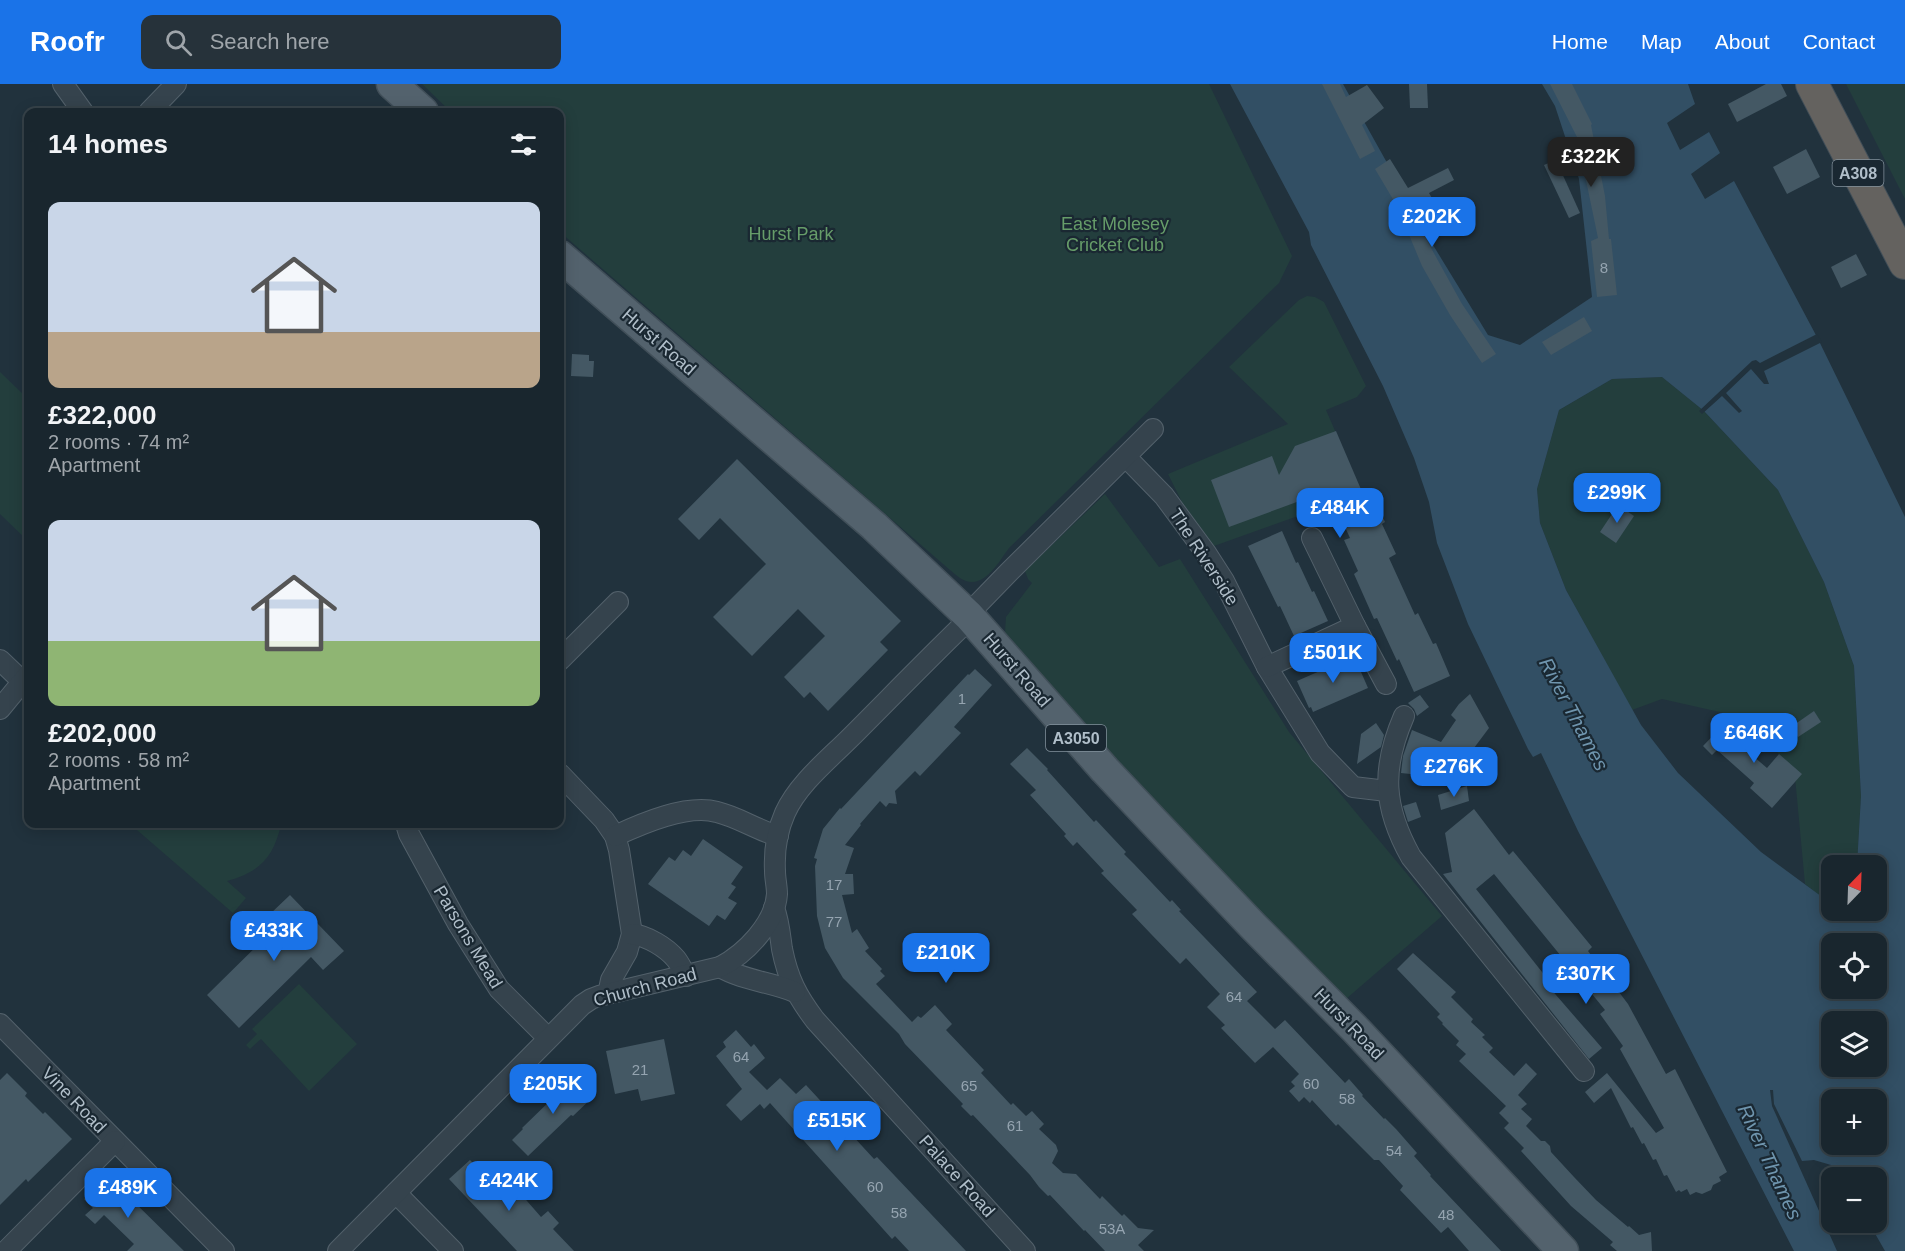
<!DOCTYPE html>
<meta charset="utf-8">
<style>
:root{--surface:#19262e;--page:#26323a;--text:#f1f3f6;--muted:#9fa5aa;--line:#37434a;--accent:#1a73e8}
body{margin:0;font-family:Arial,sans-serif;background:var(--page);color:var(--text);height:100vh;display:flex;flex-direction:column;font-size:22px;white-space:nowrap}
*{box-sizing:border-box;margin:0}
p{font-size:20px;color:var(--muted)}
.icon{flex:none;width:33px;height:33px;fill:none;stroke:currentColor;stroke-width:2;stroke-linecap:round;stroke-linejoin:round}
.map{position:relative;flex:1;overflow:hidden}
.side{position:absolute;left:24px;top:24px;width:540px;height:720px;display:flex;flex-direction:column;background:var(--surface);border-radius:12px;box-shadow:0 3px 15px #0003,0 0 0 2px var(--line)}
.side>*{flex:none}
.needle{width:39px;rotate:23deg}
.fabs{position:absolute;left:1821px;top:771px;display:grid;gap:12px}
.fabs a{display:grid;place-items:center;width:66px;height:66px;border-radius:12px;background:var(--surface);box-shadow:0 3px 15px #0003,0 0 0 2px var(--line);font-size:30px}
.price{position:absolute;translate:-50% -51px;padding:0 14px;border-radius:12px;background:var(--accent);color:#fff;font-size:20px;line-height:39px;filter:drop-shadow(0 2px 3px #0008)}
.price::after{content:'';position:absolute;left:50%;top:36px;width:18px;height:14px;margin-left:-9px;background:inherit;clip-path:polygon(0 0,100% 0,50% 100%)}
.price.selected{background:#222;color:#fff}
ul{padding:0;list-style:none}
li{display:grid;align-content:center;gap:12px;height:318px;padding:0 24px}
li span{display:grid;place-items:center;height:186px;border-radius:12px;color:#555}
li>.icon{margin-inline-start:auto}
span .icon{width:108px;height:108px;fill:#fffc;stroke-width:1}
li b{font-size:26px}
h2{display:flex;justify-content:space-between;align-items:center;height:72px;padding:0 24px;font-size:26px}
header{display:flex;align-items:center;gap:36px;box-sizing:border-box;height:84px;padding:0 30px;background:var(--accent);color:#fff}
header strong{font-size:28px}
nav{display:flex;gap:33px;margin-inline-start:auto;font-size:21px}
.search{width:420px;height:54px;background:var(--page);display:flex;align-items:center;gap:15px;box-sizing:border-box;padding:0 21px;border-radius:12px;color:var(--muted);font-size:22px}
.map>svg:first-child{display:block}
</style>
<header>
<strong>Roofr</strong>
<div class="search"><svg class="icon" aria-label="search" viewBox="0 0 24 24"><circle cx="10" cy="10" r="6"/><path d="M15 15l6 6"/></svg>Search here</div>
<nav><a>Home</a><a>Map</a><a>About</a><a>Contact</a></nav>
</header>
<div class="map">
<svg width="1905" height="1167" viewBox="0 0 1905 1167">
<rect width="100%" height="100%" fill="#21323d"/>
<g fill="#233e3d">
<path d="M422 0H1209L1292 172 1279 199 1009 464C1000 476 985 504 966 497 960 495 955 490 950 486L560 148V28H451Z"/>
<polygon points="1846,0 1905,0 1905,115"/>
<polygon points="1307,212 1315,213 1324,218 1366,302 1357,313 1326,326 1362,409 1214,462 1182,418 1168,390 1288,340 1229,283 1299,216"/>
<polygon points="0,288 26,313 28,311 28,457 0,430"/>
<polygon points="1662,293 1704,327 1778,406 1824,498 1854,582 1861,712 1857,781 1832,782 1831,821 1805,800 1795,693 1755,637 1748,660 1739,651 1742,633 1662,615 1632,626 1566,506 1540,439 1537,405 1559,326 1612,295"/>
<polygon points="1105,410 1159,483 1180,475 1289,648 1442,832 1346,915 1182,749 1098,656 1005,548 1006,533 1032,499 1028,495 1025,487"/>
<path d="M130 740H281C274 773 260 788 227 797L246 814 233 829Z"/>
<polygon points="299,900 357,960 309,1007 261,955 250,965 246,961 257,950 252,945"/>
</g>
<path fill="#324f64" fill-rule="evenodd" d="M1230 0H1343L1433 161 1488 251 1520 261 1592 213 1579 95 1555 22 1542 0H1688L1695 20 1667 39 1680 66 1709 48 1720 69 1691 90 1705 115 1734 97 1818 255 1905 433V1167H1885L1869 1139 1876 1138V1094L1840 1093 1831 1081 1814 1076 1802 1077 1774 1020 1773 1006H1770L1772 1022 1837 1167H1794L1578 747 1541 669 1533 673 1528 665 1468 540 1437 459 1429 418 1414 374 1383 302 1311 161 1309 148ZM1662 293 1704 327 1778 406 1824 498 1854 582 1861 712 1857 781 1876 782V826L1854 827 1853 829 1840 831 1836 827 1832 826 1831 821 1829 818 1761 768 1678 689 1641 641 1566 506 1540 439 1537 405 1559 326 1612 295ZM1832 860H1876V904H1832ZM1832 938H1876V982H1832ZM1832 1016H1876V1060H1832Z"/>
<polygon fill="#21323d" points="1817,250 1822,258 1764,287 1769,300 1764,300 1751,285 1726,309 1742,327 1739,329 1722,312 1702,330 1699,327 1752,277 1756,276 1760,279"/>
<g fill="#445864">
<polygon points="1322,0 1340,0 1346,13 1367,1 1384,24 1362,41 1375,67 1360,75"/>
<polygon points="1409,0 1427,0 1428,24 1410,24"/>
<polygon points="1550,0 1572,0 1592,40 1591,41 1605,112 1609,155 1611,155 1617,211 1597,213 1591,157 1598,154 1577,53"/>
<polygon points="1766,0 1781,0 1787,12 1737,38 1728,20"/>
<polygon points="1806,65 1820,93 1787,110 1773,83"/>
<polygon points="1390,75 1408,104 1448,84 1454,96 1429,109 1433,116 1419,123 1430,151 1425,153 1462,220 1496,270 1482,279 1450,231 1422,182 1397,122 1375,85"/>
<polygon points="1556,76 1580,129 1569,134 1544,81"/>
<polygon points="1856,170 1867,191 1841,204 1831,183"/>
<polygon points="1584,233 1592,247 1551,271 1542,258"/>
<polygon points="572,270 589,271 589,277 594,277 593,293 571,292"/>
<polygon points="1336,347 1363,410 1370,406 1385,438 1382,440 1396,470 1389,474 1415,531 1418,529 1433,560 1436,559 1450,592 1414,608 1399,575 1397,577 1377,534 1374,535 1354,490 1358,487 1344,456 1350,454 1334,419 1318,425 1313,412 1229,443 1211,396 1272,372 1279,391 1295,362"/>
<polygon points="737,375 901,537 880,558 888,566 828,627 810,608 804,614 784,593 825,552 798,525 752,572 713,533 766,480 720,434 699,456 678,435"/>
<polygon points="1618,421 1634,432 1616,459 1600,448"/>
<polygon points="1282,447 1296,479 1298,478 1312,508 1314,507 1328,537 1294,552 1280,522 1278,523 1248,462"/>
<polygon points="1354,572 1368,604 1313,628 1311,623 1309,624 1297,597"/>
<polygon points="975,585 992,601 954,643 961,649 920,692 915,687 895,707 897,720 889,719 886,723 880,717 860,740 861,741 845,761 854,764 845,790 853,790 854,810 842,811 852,849 857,845 869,864 865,867 882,885 880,887 885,892 876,900 912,938 918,932 921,934 935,921 952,940 946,946 984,986 981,989 1011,1021 1013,1019 1026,1032 1032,1027 1044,1040 1039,1045 1056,1061 1058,1067 1052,1079 1063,1089 1076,1090 1100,1115 1102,1112 1122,1132 1124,1130 1138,1144 1154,1146 1138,1161 1144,1167 1105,1167 1085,1146 1084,1147 1050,1111 1048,1112 1039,1103 1030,1091 973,1031 971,1032 961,1022 963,1020 905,960 899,950 843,894 825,864 817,832 815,782 817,775 814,774 823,745 840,724 841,725 968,590 969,591"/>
<polygon points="1470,610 1489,644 1471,668 1467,684 1467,696 1401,689 1403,672 1412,646 1441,658 1456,636 1451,631 1459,620"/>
<polygon points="1420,611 1429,623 1417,632 1414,625 1408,619"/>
<polygon points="1814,627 1821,638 1798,653 1791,643"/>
<polygon points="1728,636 1752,659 1746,666 1767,684 1779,670 1802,690 1772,724 1750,704 1754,699 1717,666 1712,671 1703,662"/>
<polygon points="1376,639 1384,651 1381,663 1357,680 1361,650"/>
<polygon points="1027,664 1048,685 1047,686 1094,738 1096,736 1126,768 1124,770 1134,780 1170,818 1172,816 1181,826 1179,827 1257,908 1247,917 1275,945 1285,936 1345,999 1349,995 1363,1011 1362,1012 1384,1035 1385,1034 1396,1045 1417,1069 1414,1072 1431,1091 1430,1092 1501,1167 1469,1167 1448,1143 1441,1149 1400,1106 1403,1102 1379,1076 1374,1076 1338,1040 1336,1042 1312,1016 1310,1019 1304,1013 1299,1018 1289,1007 1295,1002 1291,998 1299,990 1273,963 1255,979 1221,944 1225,941 1207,923 1220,910 1186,874 1180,880 1151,850 1132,830 1137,826 1101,789 1104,787 1077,758 1073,762 1064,752 1066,750 1030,711 1036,706 1010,680"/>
<polygon points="1467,702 1469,717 1441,726 1438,711"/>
<polygon points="1416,718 1421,733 1408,738 1403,722"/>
<polygon points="1474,725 1509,771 1513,767 1592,863 1588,867 1628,920 1666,990 1675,985 1727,1088 1719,1093 1721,1097 1713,1101 1711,1106 1702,1110 1696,1108 1690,1111 1687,1105 1681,1108 1679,1106 1676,1108 1667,1091 1664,1092 1656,1075 1653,1076 1644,1059 1642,1060 1633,1043 1631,1044 1611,1004 1594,1019 1585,1008 1607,989 1656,1049 1664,1044 1620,965 1623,962 1600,930 1605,926 1494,790 1476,805 1546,893 1543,896 1602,964 1589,975 1443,790 1452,788 1445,749"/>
<polygon points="703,755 743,783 731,800 736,803 728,814 737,819 725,836 717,831 709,842 648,800 669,773 675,777 683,766 691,772"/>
<polygon points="290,811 344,867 323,886 311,873 239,944 207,911 279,840 269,831"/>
<polygon points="1413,869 1456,908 1451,913 1473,935 1471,938 1485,951 1482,953 1493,964 1489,968 1514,992 1526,979 1537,990 1518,1011 1527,1020 1521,1025 1532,1035 1526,1042 1541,1057 1545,1057 1550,1062 1551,1068 1574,1093 1596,1116 1628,1143 1629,1142 1639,1151 1651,1148 1652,1167 1617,1167 1610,1161 1613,1158 1571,1122 1521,1067 1524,1064 1504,1044 1509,1039 1499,1029 1506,1022 1459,977 1466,970 1456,961 1459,957 1442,940 1443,939 1437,933 1440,930 1397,885"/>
<polygon points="736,946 751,963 754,960 765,974 749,988 767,1006 780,994 796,1010 806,1001 874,1075 877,1073 966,1167 909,1167 895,1152 892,1155 770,1019 764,1025 760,1020 741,1037 726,1021 742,1005 716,972 726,963 723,958"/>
<polygon points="664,955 675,1010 641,1017 638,1005 615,1010 606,967"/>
<polygon points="7,989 27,1009 25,1012 43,1030 45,1028 72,1055 28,1098 26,1095 0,1121 0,996"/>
<polygon points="570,992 578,1000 581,997 595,1011 573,1032 571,1031 528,1072 512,1056 523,1045 522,1044 554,1013 552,1011"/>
<polygon points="470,1076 496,1104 507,1094 541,1133 548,1127 559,1139 553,1145 574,1167 517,1167 449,1095"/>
<polygon points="109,1093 128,1112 184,1167 127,1167 134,1160 104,1131 95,1140 85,1131 93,1124 84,1115"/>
</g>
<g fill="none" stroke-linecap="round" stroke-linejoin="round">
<g stroke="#53616b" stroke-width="22">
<g id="minor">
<polyline points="63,0 83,28"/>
<polyline points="149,28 176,0"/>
<polyline points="1126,373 1164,412 1206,469 1224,497 1267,583 1320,669 1353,703 1387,707"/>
<polyline points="1355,542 1386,600"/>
<polyline points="0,576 23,598"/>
<polyline points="560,576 618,518"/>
<polyline points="1267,583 1355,542 1312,454"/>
<polyline points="0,625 28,591"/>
<path d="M1404 632C1381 685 1383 723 1411 773L1584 987"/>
<polyline points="560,690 604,736 615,752 619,766 632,850 627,868 611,896 608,910"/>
<polyline points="406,740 409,750 458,840 499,905 548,954"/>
<path d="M615 752C643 739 687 720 717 728 738 733 757 746 778 752"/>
<path d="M774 824C779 837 780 851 782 865 788 895 797 912 815 936L1025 1167"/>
<path d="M632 850C647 852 666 863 676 875 680 880 683 887 686 892"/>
<path d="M720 883C742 896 771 898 795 908"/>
<polyline points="0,940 224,1167"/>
<polyline points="396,1109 453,1167"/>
<polyline points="6,1167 115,1057"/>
<path d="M338 1167 582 921 591 915 599 912 720 883C745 870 775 840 777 810 777 802 775 795 775 787 774 768 777 747 785 729 798 700 828 676 850 654 887 617 923 580 960 544L976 522 1009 488 1153 345"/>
</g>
</g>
<g stroke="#414f59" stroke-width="33">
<g id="primary">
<polyline points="392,0 423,28"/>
<polyline points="560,172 874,442 969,532 1105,686 1155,739 1253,842 1356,946 1563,1167"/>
</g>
</g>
<g stroke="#404e58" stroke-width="34">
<polyline id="trunk" points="1812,0 1905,179"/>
</g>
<use href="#minor" stroke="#35434d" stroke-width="20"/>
<use href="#primary" stroke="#53626d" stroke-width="30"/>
<use href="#trunk" stroke="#64625f" stroke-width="32"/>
</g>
<g text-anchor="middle" stroke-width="4.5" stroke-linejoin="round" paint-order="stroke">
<g font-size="15" fill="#95a4b0">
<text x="1604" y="189">8</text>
<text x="962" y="620">1</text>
<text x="834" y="806">17</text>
<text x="834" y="843">77</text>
<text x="1234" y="918">64</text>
<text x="741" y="978">64</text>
<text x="640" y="991">21</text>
<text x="1311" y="1005">60</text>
<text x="969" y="1007">65</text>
<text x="1347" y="1020">58</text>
<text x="1015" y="1047">61</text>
<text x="1394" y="1072">54</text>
<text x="875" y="1108">60</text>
<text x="899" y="1134">58</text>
<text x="1446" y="1136">48</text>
<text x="1112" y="1150">53A</text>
</g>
<g fill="#1a2832" stroke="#83919c" stroke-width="1.5">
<rect x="1832.5" y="76" width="51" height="26" rx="4.5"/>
<rect x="1046" y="641" width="60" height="26" rx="4.5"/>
</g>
<g font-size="16" font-weight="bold" fill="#b0bec9">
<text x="1858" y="95">A308</text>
<text x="1076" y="660">A3050</text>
</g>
<g font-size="18" fill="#669c69" stroke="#1a2832">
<text x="1115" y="146">East Molesey<tspan x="1115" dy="21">Cricket Club</tspan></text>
<text x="791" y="156">Hurst Park</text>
</g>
<g font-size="18" fill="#b0bec9" stroke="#1a2832">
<text transform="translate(659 258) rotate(41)" y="6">Hurst Road</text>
<text transform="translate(1204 473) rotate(57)" y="6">The Riverside</text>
<text transform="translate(1017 586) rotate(49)" y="6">Hurst Road</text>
<text transform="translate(468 853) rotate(59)" y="6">Parsons Mead</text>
<text transform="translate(645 903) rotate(-15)" y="6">Church Road</text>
<text transform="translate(1349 940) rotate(46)" y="6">Hurst Road</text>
<text transform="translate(74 1016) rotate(46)" y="6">Vine Road</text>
<text transform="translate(957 1092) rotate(48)" y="6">Palace Road</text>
</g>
<g font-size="20" font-style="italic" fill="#6f95ae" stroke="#1a2832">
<text transform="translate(1574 630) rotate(62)" y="7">River Thames</text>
<text transform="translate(1770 1078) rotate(65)" y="7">River Thames</text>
</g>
</g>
</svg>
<div class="fabs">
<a><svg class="needle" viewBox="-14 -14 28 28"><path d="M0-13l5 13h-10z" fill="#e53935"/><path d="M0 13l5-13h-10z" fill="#9fa5aa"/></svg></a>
<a><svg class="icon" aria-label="locate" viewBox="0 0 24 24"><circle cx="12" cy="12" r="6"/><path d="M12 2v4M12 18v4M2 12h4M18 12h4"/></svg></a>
<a><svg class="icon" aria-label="layers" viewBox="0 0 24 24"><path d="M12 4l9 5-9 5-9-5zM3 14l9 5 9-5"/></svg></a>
<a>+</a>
<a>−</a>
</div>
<b class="price selected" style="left:1591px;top:104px">£322K</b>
<b class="price" style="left:1432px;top:164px">£202K</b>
<b class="price" style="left:1617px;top:440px">£299K</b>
<b class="price" style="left:1340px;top:455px">£484K</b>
<b class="price" style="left:1333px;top:600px">£501K</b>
<b class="price" style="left:1754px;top:680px">£646K</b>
<b class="price" style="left:1454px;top:714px">£276K</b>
<b class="price" style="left:274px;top:878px">£433K</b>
<b class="price" style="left:946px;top:900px">£210K</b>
<b class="price" style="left:1586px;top:921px">£307K</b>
<b class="price" style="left:553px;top:1031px">£205K</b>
<b class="price" style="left:837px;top:1068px">£515K</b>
<b class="price" style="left:509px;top:1128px">£424K</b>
<b class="price" style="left:128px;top:1135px">£489K</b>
<section class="side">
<h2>14 homes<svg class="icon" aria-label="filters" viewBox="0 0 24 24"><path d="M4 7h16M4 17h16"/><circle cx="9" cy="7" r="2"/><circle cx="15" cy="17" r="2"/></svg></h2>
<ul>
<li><span style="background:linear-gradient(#c9d6e8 70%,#b9a48a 0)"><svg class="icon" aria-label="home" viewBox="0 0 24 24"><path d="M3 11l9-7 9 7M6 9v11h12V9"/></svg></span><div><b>£322,000</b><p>2 rooms · 74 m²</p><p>Apartment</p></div></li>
<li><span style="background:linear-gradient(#c9d6e8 65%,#8fb573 0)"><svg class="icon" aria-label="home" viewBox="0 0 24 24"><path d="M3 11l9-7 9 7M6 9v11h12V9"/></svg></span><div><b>£202,000</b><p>2 rooms · 58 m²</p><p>Apartment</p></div></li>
</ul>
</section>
</div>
